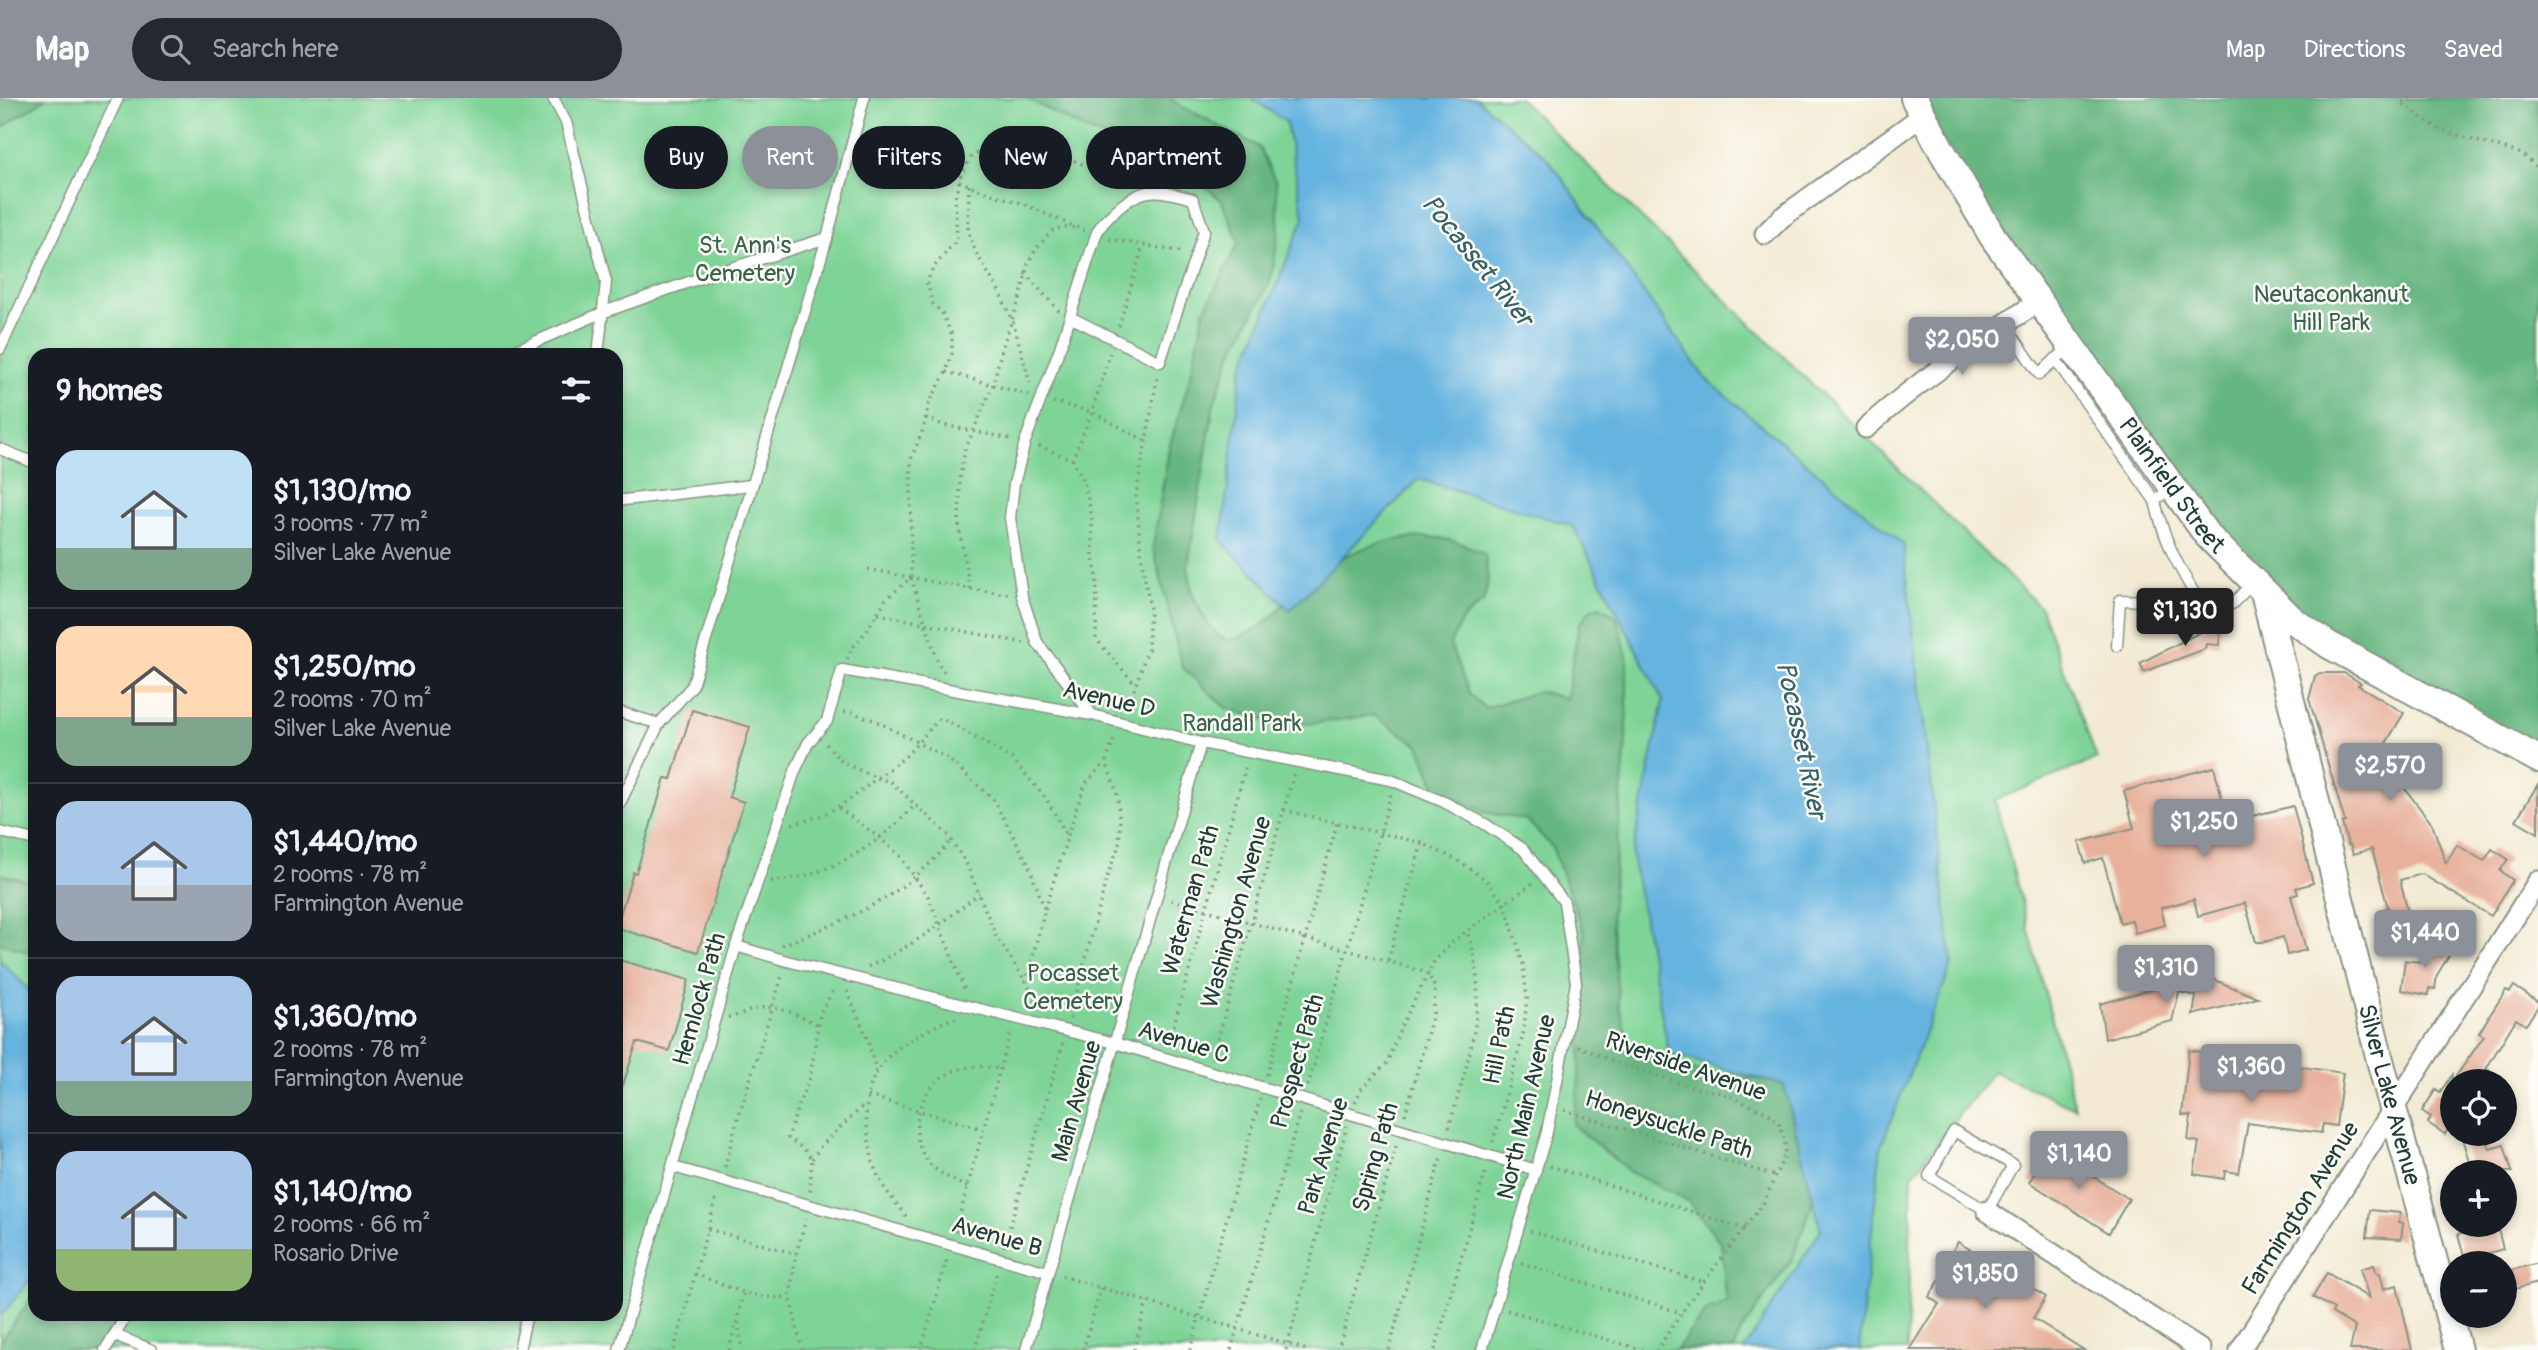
<!DOCTYPE html>
<meta charset="utf-8">
<style>
:root{--surface:#171b24;--page:#242831;--text:#f1f3f6;--muted:#9ea1a6;--line:#363941;--accent:#8c9099}
body{margin:0;font-family:Pangolin,sans-serif;background:var(--page);color:var(--text);height:100vh;display:flex;flex-direction:column;font-size:26px;white-space:nowrap}
*{box-sizing:border-box;margin:0}
p{font-size:23px;color:var(--muted)}
.icon{flex:none;width:38px;height:38px;fill:none;stroke:currentColor;stroke-width:2;stroke-linecap:round;stroke-linejoin:round}
.map{position:relative;flex:1;overflow:hidden}
.details{position:absolute;left:28px;top:250px;width:595px;height:973px;display:flex;flex-direction:column;background:var(--surface);border-radius:21px;box-shadow:0 4px 10px #0003}
.details>*{flex:none}
.banner{position:absolute;left:644px;top:28px;width:665px;height:63px;display:flex;gap:14px}
.tools{position:absolute;left:2440px;top:971px;display:grid;gap:14px}
.tools a{display:grid;place-items:center;width:77px;height:77px;border-radius:50%;background:var(--surface);box-shadow:0 4px 10px #0003;font-size:35px}
.price{position:absolute;translate:-50% -60px;padding:0 16px;border-radius:7px;background:var(--accent);color:#fff;font-size:23px;line-height:46px;filter:drop-shadow(0 2px 4px #0008)}
.price::after{content:'';position:absolute;left:50%;top:42px;width:21px;height:16px;margin-left:-10px;background:inherit;clip-path:polygon(0 0,100% 0,50% 100%)}
.price.current{background:#222;color:#fff}
ul{padding:0;list-style:none}
li{display:flex;align-items:center;gap:21px;height:175px;padding:0 28px}
li+li{border-top:2px solid var(--line)}
li span{display:grid;place-items:center;flex:none;width:196px;height:140px;border-radius:21px;color:#555}
li>.icon{margin-inline-start:auto}
span .icon{width:84px;height:84px;fill:#fffc;stroke-width:1}
li b{font-size:30px}
h2{display:flex;justify-content:space-between;align-items:center;height:84px;padding:0 28px;font-size:30px}
.chip{padding:0 24px;border-radius:32px;background:var(--surface);box-shadow:0 4px 10px #0003;font-size:24px;line-height:63px}
.chip.current{background:var(--accent);color:#fff}
header{display:flex;align-items:center;gap:42px;box-sizing:border-box;height:98px;padding:0 35px;background:var(--accent);color:#fff}
header strong{font-size:33px}
nav{display:flex;gap:38px;margin-inline-start:auto;font-size:24px}
.search{width:490px;height:63px;background:var(--page);display:flex;align-items:center;gap:18px;box-sizing:border-box;padding:0 24px;border-radius:38px;color:var(--muted);font-size:26px}
.map>svg:first-child{display:block}
</style>
<header>
<strong>Map</strong>
<div class="search"><svg class="icon" aria-label="search" viewBox="0 0 24 24"><circle cx="10" cy="10" r="6"/><path d="M15 15l6 6"/></svg>Search here</div>
<nav><a>Map</a><a>Directions</a><a>Saved</a></nav>
</header>
<div class="map">
<svg width="2538" height="1252" viewBox="0 0 2538 1252">
<rect width="100%" height="100%" fill="#fdfcf7"/>
<filter id="ink" filterUnits="userSpaceOnUse"><feTurbulence type="fractalNoise" baseFrequency=".0143" numOctaves="2"/><feDisplacementMap in="SourceGraphic" scale="14" xChannelSelector="R" yChannelSelector="G"/><feConvolveMatrix kernelMatrix="1 2 1 2 8 2 1 2 1" color-interpolation-filters="sRGB"/></filter>
<filter id="wash" filterUnits="userSpaceOnUse"><feTurbulence type="fractalNoise" baseFrequency=".00686" numOctaves="4" result="noise"/><feDisplacementMap in="SourceGraphic" scale="28" xChannelSelector="R" yChannelSelector="G"/><feGaussianBlur stdDeviation="1.57" result="paint"/><feColorMatrix in="noise" values="0 0 0 0 0 0 0 0 0 0 0 0 0 0 0 0 0 1.4 0 .05"/><feComposite in="paint" operator="in"/></filter>
<g filter="url(#wash)">
<rect width="100%" height="100%" fill="#f2ead3"/>
<path fill="#7ed497" stroke="#4e8866" stroke-width="2" fill-rule="evenodd" d="M0 0H1519L2041 510 2097 661 1995 702 2075 1010 1993 973 1912 1078 1907 1252H0ZM35 257H616V1216H35Z"/>
<g fill="#66b680" stroke="#427a5a" stroke-width="2">
<polygon points="0,0 46,0 0,31"/>
<path d="M1026 0H1170L1179 7 1259 49 1276 84 1279 134 1271 182 1232 255 1214 305 1188 467 1192 495 1207 525 1219 538 1230 543C1240 539 1250 535 1259 529 1279 517 1291 493 1309 480 1358 444 1431 422 1485 457L1488 483 1484 503 1462 522 1450 546 1470 597 1485 610 1540 593 1566 601 1579 527 1592 510 1600 508 1617 519 1627 558V631L1611 816 1619 908 1629 946 1638 955 1662 967 1783 985 1809 1012 1814 1101 1792 1161 1740 1235 1733 1252H1676L1706 1213 1727 1204 1721 1145 1688 1103 1630 1074 1573 1027 1578 991 1584 905V834L1552 749 1527 722 1484 714 1436 691 1419 647 1373 617 1317 625 1281 627 1226 610 1182 569 1153 449 1169 350 1191 277 1204 213 1239 144 1222 103 1202 85 1139 53 1084 31Z"/>
<polygon points="1915,0 2538,0 2538,669 2310,535 2209,437"/>
<polygon points="0,776 35,785 35,858 29,854 0,845"/>
<polygon points="35,1196 35,1216 125,1216 118,1231 98,1252 0,1252 0,1243"/>
</g>
<g fill="#65b3df" stroke="#42788a" stroke-width="2">
<polygon points="1251,0 1476,0 1549,62 1705,280 1903,446 1952,866 1881,1048 1859,1252 1744,1252 1821,1132 1784,987 1669,956 1632,757 1663,603 1573,428 1419,381 1290,512 1221,443 1242,271 1304,120 1286,24"/>
<polygon points="0,862 35,898 35,1175 0,1219"/>
</g>
<g id="blocks">
<g fill="#e8b19b">
<polygon points="2222,523 2219,547 2206,546 2205,551 2144,574 2140,565"/>
<polygon points="2320,575 2344,575 2361,585 2358,587 2404,615 2379,657 2432,726 2446,765 2457,747 2484,763 2492,751 2508,761 2500,773 2513,782 2491,818 2422,776 2400,782 2411,827 2388,832 2383,811 2388,810 2372,751 2353,756 2350,746 2348,747 2342,725 2345,724 2309,601 2315,578"/>
<polygon points="692,612 750,629 729,699 744,704 698,854 616,830 633,774 636,775 665,680 671,681"/>
<polygon points="2214,669 2228,724 2293,708 2313,785 2296,790 2298,796 2291,798 2306,852 2287,857 2283,839 2264,844 2256,844 2245,805 2198,818 2194,801 2161,810 2165,827 2135,835 2132,822 2120,825 2103,760 2085,765 2079,744 2134,730 2124,693"/>
<polygon points="2538,686 2538,735 2516,722"/>
<polygon points="2434,841 2452,852 2437,877 2435,891 2429,890 2428,897 2401,892 2405,862 2420,864"/>
<polygon points="616,861 689,882 669,953 637,944 619,999 616,999"/>
<polygon points="2203,877 2258,900 2193,917 2196,898 2179,894 2172,923 2105,941 2100,906"/>
<polygon points="2514,888 2538,904 2538,908 2526,927 2516,921 2486,971 2490,973 2483,984 2452,984 2484,938 2479,935 2488,920 2506,892 2510,894"/>
<polygon points="2189,952 2343,975 2336,1028 2323,1026 2321,1035 2248,1025 2239,1075 2225,1073 2224,1081 2194,1076 2199,1044 2188,1042 2191,1018 2182,1017"/>
<polygon points="2452,977 2452,1025 2445,1036 2428,1025 2431,1019 2422,1013 2436,991 2440,994"/>
<polygon points="2480,1036 2484,1036 2490,1051 2504,1047 2512,1074 2472,1074 2463,1043"/>
<polygon points="2050,1051 2129,1101 2109,1135 2029,1084"/>
<polygon points="2370,1112 2400,1115 2399,1124 2403,1125 2401,1141 2367,1139"/>
<polygon points="2489,1127 2497,1127 2503,1151 2465,1162 2458,1136"/>
<polygon points="1958,1144 2046,1199 2033,1220 2084,1252 1910,1252 1939,1206 1929,1199 1950,1166 1946,1164"/>
<polygon points="2538,1165 2538,1185 2504,1194 2504,1174"/>
<polygon points="2374,1167 2377,1176 2380,1175 2384,1191 2397,1187 2412,1252 2350,1252 2355,1229 2332,1215 2334,1211 2313,1199 2327,1175 2369,1200 2360,1171"/>
</g>
</g>
</g>
<g filter="url(#ink)">
<use href="#blocks" fill-opacity="0" stroke="#889484" stroke-width="2"/>
<g fill="none" stroke-linecap="round" stroke-linejoin="round">
<g stroke="#889484" stroke-width="13">
<g id="lane">
<polyline points="553,0 566,24 606,184 598,257"/>
<path d="M1070 219 1160 264 1204 133 1193 101C1155 91 1142 87 1112 116 1105 123 1099 128 1096 137L1060 250 1025 344 1014 386 1010 420 1022 498 1037 544 1092 617"/>
<polyline points="2004,225 2039,276 2071,248"/>
<polyline points="0,251 118,0"/>
<polyline points="505,257 604,214 709,177 827,140"/>
<polyline points="2055,261 2155,403"/>
<polyline points="0,351 35,365"/>
<path d="M2172 389 2155 403C2164 443 2179 470 2200 505"/>
<polyline points="616,403 751,387"/>
<polyline points="2117,548 2120,502 2232,506 2254,484"/>
<polyline points="616,613 659,626"/>
<polyline points="616,713 659,626 692,588 827,140 864,0"/>
<polyline points="0,734 35,742"/>
<polyline points="736,848 787,863 1115,945 1536,1072"/>
<polygon points="1954,1033 2013,1067 1987,1113 1929,1078"/>
<polyline points="673,1069 1048,1174"/>
<polyline points="115,1237 152,1252"/>
<polyline points="105,1252 127,1216"/>
<polyline points="519,1252 527,1216"/>
<polyline points="619,1252 736,848 795,673 808,645 827,623 842,572 1092,617 1201,645 1391,682 1444,704 1485,726 1523,751 1564,804 1576,885 1547,1034 1482,1252"/>
<polyline points="1026,1252 1201,645"/>
</g>
</g>
<g stroke="#889484" stroke-width="23">
<g id="street">
<polyline points="1765,136 1781,120 1922,18"/>
<path d="M1866 330C1919 282 1979 243 2038 204"/>
<polyline points="1987,1113 2201,1252"/>
<polyline points="2240,1252 2538,783"/>
</g>
</g>
<g stroke="#889484" stroke-width="30">
<g id="secondary">
<path id="s1" d="M1914 0 1942 53 1993 139 2207 437 2294 523 2329 547 2538 661"/>
<path id="s2" d="M2264 494 2380 962 2458 1252"/>
</g>
</g>
<g stroke="#889484" stroke-width="3.5" stroke-dasharray="2 5" stroke-linecap="butt">
<polyline points="2411,0 2401,5 2440,32 2522,56 2538,70"/>
<polyline points="959,83 991,96 1021,105 1085,133"/>
<polyline points="969,87 968,133 976,155 999,193 1014,227 1030,285"/>
<polyline points="1109,141 1183,154"/>
<polyline points="1025,175 1059,213"/>
<polyline points="1119,228 1143,148"/>
<polyline points="946,274 1029,297"/>
<polyline points="1053,304 1092,314 1144,342"/>
<polyline points="926,320 943,327 1011,341"/>
<polyline points="1039,348 1072,362 1084,383 1092,420 1093,460 1097,479 1096,541 1136,587"/>
<polyline points="1072,362 1092,314 1110,255"/>
<polyline points="868,471 970,491 1009,496"/>
<polyline points="911,480 938,565 946,577"/>
<polyline points="970,491 959,430 960,379 965,352 993,287 1002,250 1021,197 1028,166 1035,152 1052,133 1063,129 1077,130"/>
<polyline points="878,516 1024,545"/>
<polyline points="847,561 851,552 867,532 886,501 911,480 911,361 923,332 929,306 946,274 952,256 952,237 942,215 932,205 927,184 933,170 957,142 955,100 961,76 973,57 1007,44 1028,42 1091,70 1121,89"/>
<polyline points="1127,612 1148,551 1150,511 1142,464 1136,397 1158,276"/>
<polyline points="844,614 851,614 876,623 947,660 993,701 1028,765 1045,812 1026,884 1041,913"/>
<polyline points="826,646 842,664 877,680 905,659 939,621 947,623 1012,661 1046,700 1067,738"/>
<polyline points="839,710 880,740 900,758 928,798 966,895"/>
<polyline points="1284,712 1422,745 1457,762 1486,782 1505,806 1523,866 1527,901 1523,937 1493,1044"/>
<path d="M792 726C832 717 846 705 877 680L891 684 948 737 967 767 996 838 1026 884"/>
<path d="M771 783C827 780 878 748 915 707"/>
<polyline points="1171,802 1428,875"/>
<polyline points="1045,811 1077,708 1086,685 1106,664"/>
<path d="M782 847C848 821 906 799 951 742"/>
<polyline points="1388,862 1422,745"/>
<path d="M868 869C909 850 944 825 979 795"/>
<polyline points="847,893 868,942 876,974"/>
<path d="M728 919C739 919 745 913 755 911 777 905 799 918 819 927"/>
<polyline points="1070,921 1106,782 1119,747 1120,727 1117,695 1106,664 1115,638"/>
<polyline points="1168,948 1246,668"/>
<polyline points="1578,948 1610,962 1692,989 1722,995 1756,1010 1771,1017 1778,1024 1785,1042 1785,1056 1764,1104 1688,1205 1657,1252"/>
<polyline points="1212,961 1294,676"/>
<polyline points="1267,977 1337,725"/>
<polyline points="1308,988 1391,696"/>
<polyline points="868,998 983,1031"/>
<polyline points="1355,1004 1362,990 1387,965 1400,931 1434,864 1452,844 1533,785"/>
<polyline points="1564,1012 1775,1078"/>
<polyline points="1405,1017 1434,912 1435,890 1428,875"/>
<path d="M1449 1030C1467 963 1492 902 1467 833"/>
<polyline points="812,1061 820,1049 864,1007"/>
<polyline points="1550,1068 1745,1131"/>
<polyline points="725,1069 735,1030 783,875"/>
<path d="M967 1089C954 1083 940 1076 930 1066 903 1037 920 983 957 972 971 967 986 968 1000 971"/>
<polyline points="810,1093 812,1061 804,1051 788,1040 799,1005 810,980 820,915 835,890"/>
<path d="M906 1118C896 1105 885 1093 878 1078 872 1065 870 1050 868 1036 861 991 876 960 917 938 929 932 942 923 956 920"/>
<polyline points="708,1131 796,1156"/>
<polyline points="1530,1133 1704,1184"/>
<polyline points="955,1134 1011,932"/>
<polyline points="1004,1149 1063,945"/>
<polyline points="1521,1165 1682,1215"/>
<path d="M695 1176C725 1187 758 1205 790 1198"/>
<polyline points="1062,1178 1308,1252"/>
<polyline points="1507,1212 1643,1252"/>
<polyline points="738,1224 742,1252"/>
<polyline points="674,1252 717,1097"/>
<polyline points="729,1252 744,1194"/>
<polyline points="802,1252 790,1198 796,1156 806,1121"/>
<polyline points="921,1252 947,1161"/>
<polyline points="975,1252 997,1174"/>
<polyline points="1083,1252 1101,1190"/>
<polyline points="1134,1252 1147,1204"/>
<polyline points="1190,1252 1260,1001"/>
<polyline points="1231,1252 1300,1015"/>
<polyline points="1286,1252 1347,1028"/>
<polyline points="1338,1252 1397,1045"/>
<polyline points="1389,1252 1441,1058"/>
<polyline points="1435,1252 1486,1072"/>
</g>
<use href="#lane" stroke="#fff" stroke-width="10"/>
<use href="#street" stroke="#fff" stroke-width="19"/>
<use href="#secondary" stroke="#fff" stroke-width="26"/>
</g>
</g>
<g text-anchor="middle" stroke-width="5" stroke-linejoin="round" paint-order="stroke">
<g font-size="24" fill="#37634d" stroke="#fdfcf7">
<text x="745" y="155">St. Ann's<tspan x="745" dy="28">Cemetery</tspan></text>
<text x="2331" y="204">Neutaconkanut<tspan x="2331" dy="28">Hill Park</tspan></text>
<text x="1242" y="633">Randall Park</text>
<text x="1073" y="883">Pocasset<tspan x="1073" dy="28">Cemetery</tspan></text>
</g>
<g font-size="24" fill="#1f3d34" stroke="#fdfcf7">
<text dy="8" stroke="none"><textPath href="#s1" startOffset="466">Plainfield Street</textPath></text>
<text transform="translate(1109 601) rotate(13)" y="8">Avenue D</text>
<text transform="translate(1190 802) rotate(-74)" y="8">Waterman Path</text>
<text transform="translate(1236 814) rotate(-74)" y="8">Washington Avenue</text>
<text transform="translate(699 901) rotate(-74)" y="8">Hemlock Path</text>
<text transform="translate(1184 944) rotate(17)" y="8">Avenue C</text>
<text transform="translate(1499 947) rotate(-78)" y="8">Hill Path</text>
<text transform="translate(1297 963) rotate(-74)" y="8">Prospect Path</text>
<text transform="translate(1686 968) rotate(19)" y="8">Riverside Avenue</text>
<text dy="8" stroke="none"><textPath href="#s2" startOffset="518">Silver Lake Avenue</textPath></text>
<text transform="translate(1076 1003) rotate(-74)" y="8">Main Avenue</text>
<text transform="translate(1526 1009) rotate(-77)" y="8">North Main Avenue</text>
<text transform="translate(1669 1026) rotate(18)" y="8">Honeysuckle Path</text>
<text transform="translate(1323 1058) rotate(-73)" y="8">Park Avenue</text>
<text transform="translate(1375 1059) rotate(-74)" y="8">Spring Path</text>
<text transform="translate(2300 1110) rotate(-58)" y="8">Farmington Avenue</text>
<text transform="translate(997 1138) rotate(16)" y="8">Avenue B</text>
</g>
<g font-size="26" font-style="italic" fill="#346067" stroke="#fdfcf7">
<text transform="translate(1478 162) rotate(51)" y="9">Pocasset River</text>
<text transform="translate(1802 642) rotate(78)" y="9">Pocasset River</text>
</g>
</g>
</svg>
<div class="tools">
<a><svg class="icon" aria-label="locate" viewBox="0 0 24 24"><circle cx="12" cy="12" r="6"/><path d="M12 2v4M12 18v4M2 12h4M18 12h4"/></svg></a>
<a>+</a>
<a>−</a>
</div>
<b class="price" style="left:1962px;top:279px">$2,050</b>
<b class="price current" style="left:2185px;top:550px">$1,130</b>
<b class="price" style="left:2390px;top:705px">$2,570</b>
<b class="price" style="left:2204px;top:761px">$1,250</b>
<b class="price" style="left:2425px;top:872px">$1,440</b>
<b class="price" style="left:2166px;top:907px">$1,310</b>
<b class="price" style="left:2251px;top:1006px">$1,360</b>
<b class="price" style="left:2079px;top:1093px">$1,140</b>
<b class="price" style="left:1985px;top:1213px">$1,850</b>
<div class="banner">
<a class="chip">Buy</a>
<a class="chip current">Rent</a>
<a class="chip">Filters</a>
<a class="chip">New</a>
<a class="chip">Apartment</a>
</div>
<section class="details">
<h2>9 homes<svg class="icon" aria-label="filters" viewBox="0 0 24 24"><path d="M4 7h16M4 17h16"/><circle cx="9" cy="7" r="2"/><circle cx="15" cy="17" r="2"/></svg></h2>
<ul>
<li><span style="background:linear-gradient(#bfe0f5 70%,#7fa58c 0)"><svg class="icon" aria-label="home" viewBox="0 0 24 24"><path d="M3 11l9-7 9 7M6 9v11h12V9"/></svg></span><div><b>$1,130/mo</b><p>3 rooms · 77 m²</p><p>Silver Lake Avenue</p></div></li>
<li><span style="background:linear-gradient(#ffd9b3 65%,#7fa58c 0)"><svg class="icon" aria-label="home" viewBox="0 0 24 24"><path d="M3 11l9-7 9 7M6 9v11h12V9"/></svg></span><div><b>$1,250/mo</b><p>2 rooms · 70 m²</p><p>Silver Lake Avenue</p></div></li>
<li><span style="background:linear-gradient(#a9c7e8 60%,#9aa5b1 0)"><svg class="icon" aria-label="home" viewBox="0 0 24 24"><path d="M3 11l9-7 9 7M6 9v11h12V9"/></svg></span><div><b>$1,440/mo</b><p>2 rooms · 78 m²</p><p>Farmington Avenue</p></div></li>
<li><span style="background:linear-gradient(#a9c7e8 75%,#7fa58c 0)"><svg class="icon" aria-label="home" viewBox="0 0 24 24"><path d="M3 11l9-7 9 7M6 9v11h12V9"/></svg></span><div><b>$1,360/mo</b><p>2 rooms · 78 m²</p><p>Farmington Avenue</p></div></li>
<li><span style="background:linear-gradient(#a9c7e8 70%,#8fb573 0)"><svg class="icon" aria-label="home" viewBox="0 0 24 24"><path d="M3 11l9-7 9 7M6 9v11h12V9"/></svg></span><div><b>$1,140/mo</b><p>2 rooms · 66 m²</p><p>Rosario Drive</p></div></li>
</ul>
</section>
</div>
